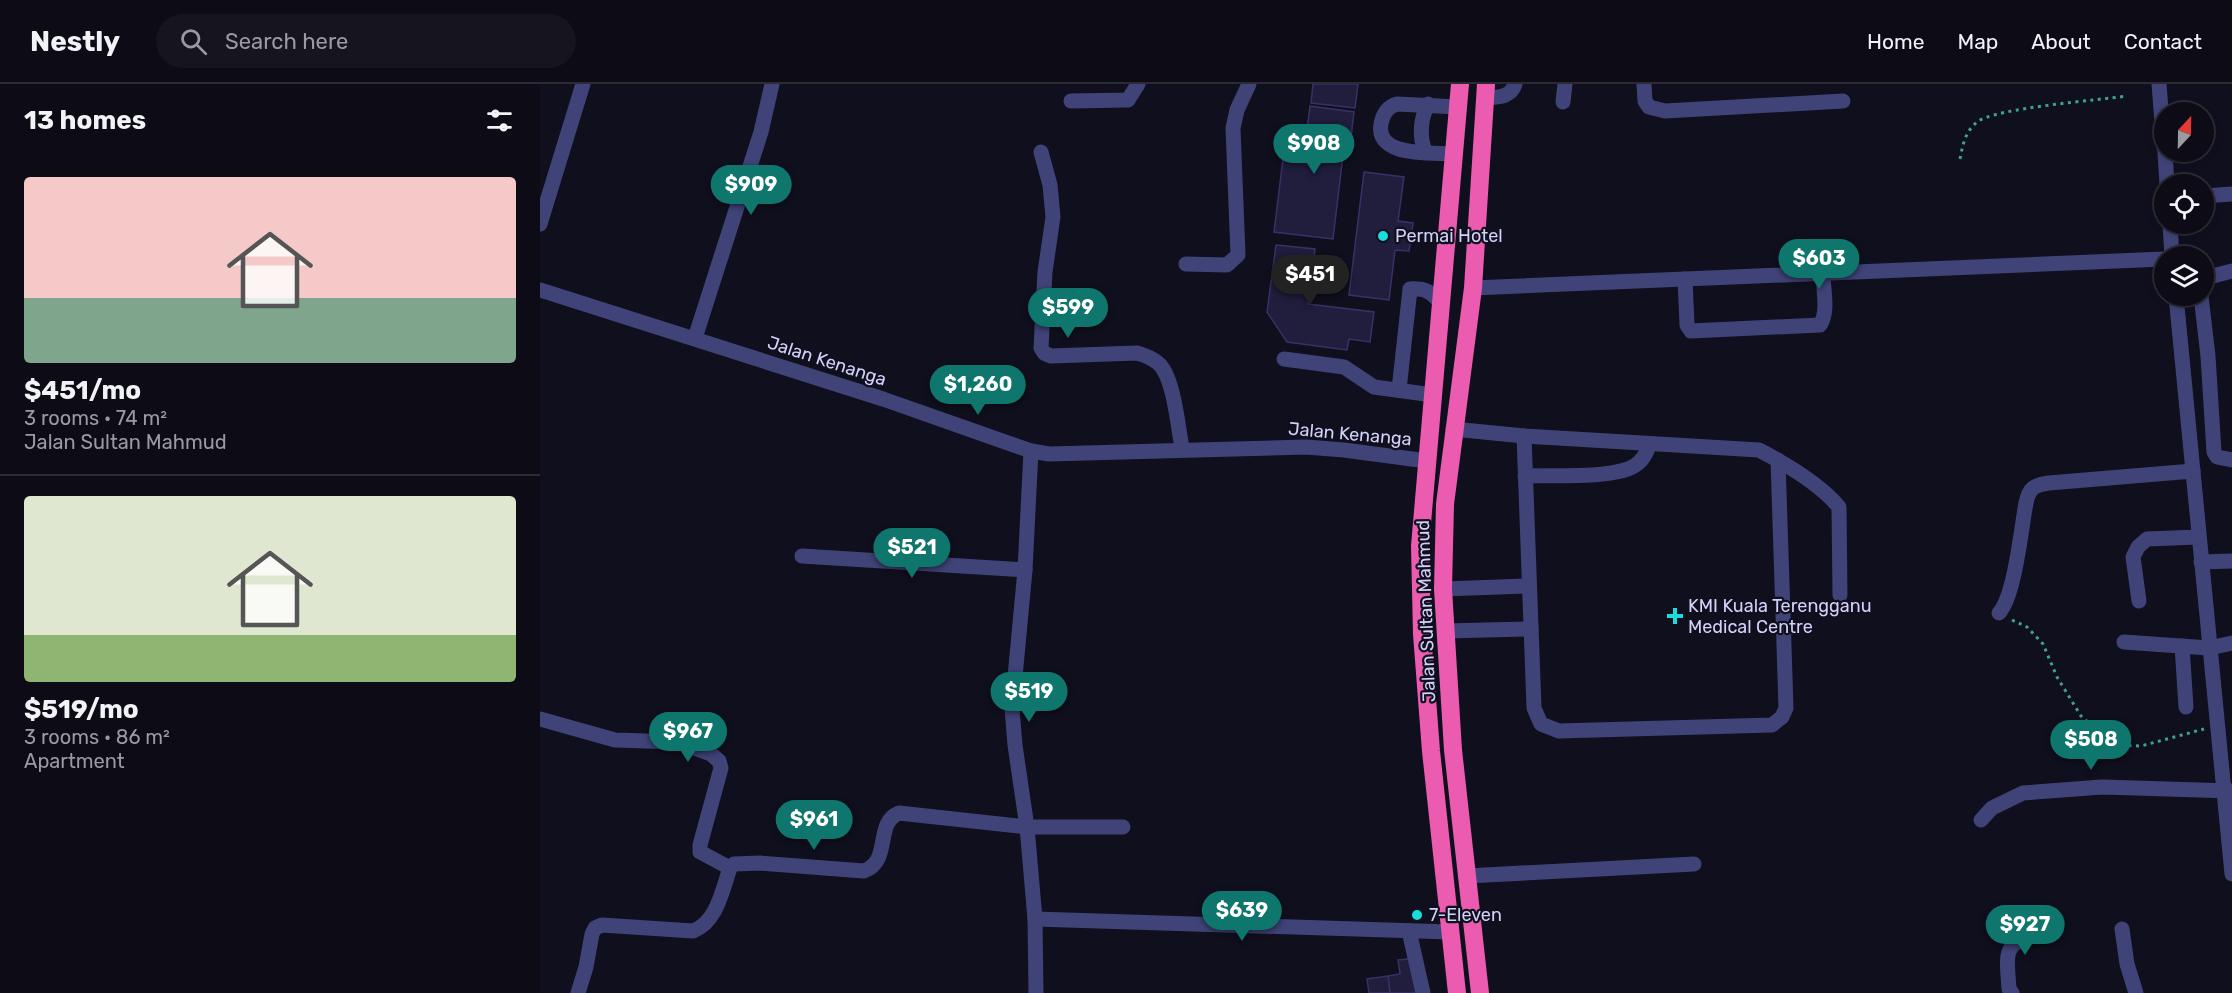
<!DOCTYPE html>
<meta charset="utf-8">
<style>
:root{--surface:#0c0b16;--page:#15141f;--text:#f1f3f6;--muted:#9a9ba1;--line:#2c2b35;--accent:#0f766e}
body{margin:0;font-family:Rubik,sans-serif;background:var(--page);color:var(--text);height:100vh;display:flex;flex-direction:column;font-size:22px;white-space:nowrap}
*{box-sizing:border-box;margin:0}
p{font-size:20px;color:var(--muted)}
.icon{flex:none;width:33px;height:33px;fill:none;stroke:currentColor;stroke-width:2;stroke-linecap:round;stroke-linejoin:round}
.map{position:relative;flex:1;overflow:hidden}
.panel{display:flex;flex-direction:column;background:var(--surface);width:540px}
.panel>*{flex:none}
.needle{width:39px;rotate:22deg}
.tools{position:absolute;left:1614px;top:18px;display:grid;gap:12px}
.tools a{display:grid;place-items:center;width:60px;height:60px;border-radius:50%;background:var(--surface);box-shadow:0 3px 9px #0003,0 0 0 2px var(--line);font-size:30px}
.price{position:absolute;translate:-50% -51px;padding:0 14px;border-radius:21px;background:var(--accent);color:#fff;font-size:20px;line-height:39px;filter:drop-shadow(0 2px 3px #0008)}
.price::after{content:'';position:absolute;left:50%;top:36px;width:18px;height:14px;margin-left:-9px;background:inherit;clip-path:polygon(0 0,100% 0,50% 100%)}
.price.selected{background:#222;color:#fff}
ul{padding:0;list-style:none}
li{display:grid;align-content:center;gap:12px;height:318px;padding:0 24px}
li+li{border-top:2px solid var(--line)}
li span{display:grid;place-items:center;height:186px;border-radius:6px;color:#555}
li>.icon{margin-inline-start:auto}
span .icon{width:108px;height:108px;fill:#fffc;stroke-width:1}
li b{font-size:26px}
h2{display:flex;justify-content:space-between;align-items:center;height:72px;padding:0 24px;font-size:26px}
header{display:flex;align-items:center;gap:36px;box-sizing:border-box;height:84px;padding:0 30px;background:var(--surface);border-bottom:2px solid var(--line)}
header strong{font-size:28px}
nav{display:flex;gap:33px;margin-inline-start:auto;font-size:21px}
.search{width:420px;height:54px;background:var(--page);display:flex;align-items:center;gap:15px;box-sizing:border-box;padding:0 21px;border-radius:33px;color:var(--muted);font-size:22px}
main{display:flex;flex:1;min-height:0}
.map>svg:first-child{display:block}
</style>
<header>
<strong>Nestly</strong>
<div class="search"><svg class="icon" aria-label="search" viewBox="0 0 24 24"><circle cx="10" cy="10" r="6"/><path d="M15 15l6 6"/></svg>Search here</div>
<nav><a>Home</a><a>Map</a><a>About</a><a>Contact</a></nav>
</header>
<main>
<section class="panel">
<h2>13 homes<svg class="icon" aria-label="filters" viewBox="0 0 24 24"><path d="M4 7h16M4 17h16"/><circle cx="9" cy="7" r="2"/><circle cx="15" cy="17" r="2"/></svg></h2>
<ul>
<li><span style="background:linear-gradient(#f6c9c9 65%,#7fa58c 0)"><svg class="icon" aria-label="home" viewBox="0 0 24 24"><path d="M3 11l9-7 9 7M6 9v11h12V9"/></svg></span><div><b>$451/mo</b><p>3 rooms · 74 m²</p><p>Jalan Sultan Mahmud</p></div></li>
<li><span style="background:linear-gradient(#dfe7d0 75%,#8fb573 0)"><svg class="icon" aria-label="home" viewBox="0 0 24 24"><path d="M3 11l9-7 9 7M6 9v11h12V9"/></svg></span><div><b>$519/mo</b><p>3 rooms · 86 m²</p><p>Apartment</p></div></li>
</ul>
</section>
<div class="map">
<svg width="1692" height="909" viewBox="0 0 1692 909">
<rect width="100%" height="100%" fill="#100f1e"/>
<g fill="#201d3d" stroke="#373266" stroke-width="1.5">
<polygon points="773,0 818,0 815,24 771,19"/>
<polygon points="770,22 814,28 809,71 803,71 793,155 734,148 746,50 766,53"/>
<polygon points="824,88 864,93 858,137 873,139 869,167 855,166 849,216 809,211"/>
<polygon points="736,161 775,165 768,220 834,228 830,258 809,255 807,266 747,258 727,228"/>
<polygon points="878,874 882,909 850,909 848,892 860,890 858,876"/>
<polygon points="848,892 850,909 829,909 827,895"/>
</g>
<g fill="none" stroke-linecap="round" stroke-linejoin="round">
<g stroke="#3ca392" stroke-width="3" stroke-dasharray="3 4.5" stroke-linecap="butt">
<path d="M1420 75C1423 60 1425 48 1437 38 1454 24 1560 16 1587 12"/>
<polyline points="1472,536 1487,543 1503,560 1517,593 1541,632 1574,661 1601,662 1664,645"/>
</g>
<g stroke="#3f4378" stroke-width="15">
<polyline points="1104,0 1105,17 1109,23 1125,27 1303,17"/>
<polyline points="1619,0 1624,64"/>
<path d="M945 14C957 13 971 14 975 0"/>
<polyline points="531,17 588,16 598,0"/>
<polyline points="1023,18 1025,0"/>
<path d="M501 68 510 101 513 133 505 188 501 264 504 269 511 272 597 269C604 271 612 274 618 279 634 292 638 344 642 364"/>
<path d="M885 68C879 51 880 36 888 20"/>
<polyline points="1625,68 1627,100"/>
<path d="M913 70C893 68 835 74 841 40 843 30 847 23 857 20L918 23"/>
<polyline points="1664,112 1692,110"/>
<polyline points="0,140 43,0"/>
<polyline points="1630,140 1632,172"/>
<polyline points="646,180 687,181 698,171 693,44 697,26 709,0"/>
<path d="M1145 195 1147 241 1151 247 1280 241C1289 228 1283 205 1283 190"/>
<polyline points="1664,197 1669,193 1692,187"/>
<polyline points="933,204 1624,175"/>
<polyline points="0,206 343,315 491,367 509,370 766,363 804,366 887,377"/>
<polyline points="1636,212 1692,790"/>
<polyline points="1661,212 1668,272 1674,368 1677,373 1692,376"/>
<polyline points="155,254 221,48 232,0"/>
<polyline points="744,275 804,283 834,303 893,311"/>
<path d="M859 306 870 205C886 204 891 208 901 219"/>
<path d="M913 345 984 352 1219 366C1246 380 1279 399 1299 423L1300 511"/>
<polyline points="984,352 994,624 1001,640 1019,647 1232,641 1242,633 1246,624 1238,376"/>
<polyline points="491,367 485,486 472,625 475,661 487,743 495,835 496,909"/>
<path d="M985 392C1012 391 1072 395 1094 382 1103 377 1106 369 1110 360"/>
<polyline points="262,472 485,486"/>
<polyline points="1661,478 1692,477"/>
<polyline points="903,505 989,502"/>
<polyline points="1599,517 1593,473 1598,463 1607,455 1659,453"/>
<path d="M1459 529C1475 511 1481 445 1486 419 1489 404 1494 401 1509 399L1653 387"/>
<polyline points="905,547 991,545"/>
<polyline points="1584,558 1669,564 1692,559"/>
<polyline points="1642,562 1646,623"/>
<polyline points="0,635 75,656 137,658 171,670 179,677 181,684 160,761 160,768 190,784"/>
<polyline points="1441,736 1452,724 1483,709 1562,703 1692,707"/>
<polyline points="927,792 1154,780"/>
<polyline points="495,835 910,848"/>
<polyline points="1582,845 1587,880 1596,909"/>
<polyline points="869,847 883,909"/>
<path d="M38 909 46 883 52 850 55 844 62 841 153 847C177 838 182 807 190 784L194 780 220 779 324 787C352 777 334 739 359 729L487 743H583"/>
<path d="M1472 909 1469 905C1466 862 1463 863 1503 845"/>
</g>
<g stroke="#eb5baf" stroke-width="18">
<polyline points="917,909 891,667 882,550 880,462 920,0"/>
<polyline points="940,909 913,666 903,505 905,420 933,204 946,0"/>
</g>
</g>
<g fill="#1bdcdc" stroke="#100f1e" stroke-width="2">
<circle cx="843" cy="152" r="6"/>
<path d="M1132 523h6v6h6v6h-6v6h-6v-6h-6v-6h6z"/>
<circle cx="877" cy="831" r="6"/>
</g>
<g text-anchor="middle" stroke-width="4.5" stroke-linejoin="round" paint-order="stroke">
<g font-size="18" fill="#d2d1f9" stroke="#100f1e" text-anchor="start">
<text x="855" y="158">Permai Hotel</text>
<text x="1148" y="528">KMI Kuala Terengganu<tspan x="1148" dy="21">Medical Centre</tspan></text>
<text x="889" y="837">7-Eleven</text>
</g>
<g font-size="18" fill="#d2d1f9" stroke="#100f1e">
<text transform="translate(287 277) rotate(18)" y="6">Jalan Kenanga</text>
<text transform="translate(810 350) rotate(5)" y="6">Jalan Kenanga</text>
<text transform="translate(886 527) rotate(-92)" y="6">Jalan Sultan Mahmud</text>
</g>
</g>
</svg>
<div class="tools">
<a><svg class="needle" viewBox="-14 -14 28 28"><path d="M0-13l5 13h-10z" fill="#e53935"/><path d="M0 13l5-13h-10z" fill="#9a9ba1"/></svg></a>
<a><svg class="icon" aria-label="locate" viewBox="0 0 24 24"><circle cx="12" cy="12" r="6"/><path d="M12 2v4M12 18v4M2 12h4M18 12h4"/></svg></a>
<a><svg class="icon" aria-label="layers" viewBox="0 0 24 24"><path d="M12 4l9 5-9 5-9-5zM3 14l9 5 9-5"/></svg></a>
</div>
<b class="price" style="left:774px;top:91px">$908</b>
<b class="price" style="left:211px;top:132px">$909</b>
<b class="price" style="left:1279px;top:206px">$603</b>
<b class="price selected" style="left:770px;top:222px">$451</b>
<b class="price" style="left:528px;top:255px">$599</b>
<b class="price" style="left:438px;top:332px">$1,260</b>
<b class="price" style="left:372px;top:495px">$521</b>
<b class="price" style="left:489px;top:639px">$519</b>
<b class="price" style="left:148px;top:679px">$967</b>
<b class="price" style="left:1551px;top:687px">$508</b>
<b class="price" style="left:274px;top:767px">$961</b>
<b class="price" style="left:702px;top:858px">$639</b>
<b class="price" style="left:1485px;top:872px">$927</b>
</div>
</main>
